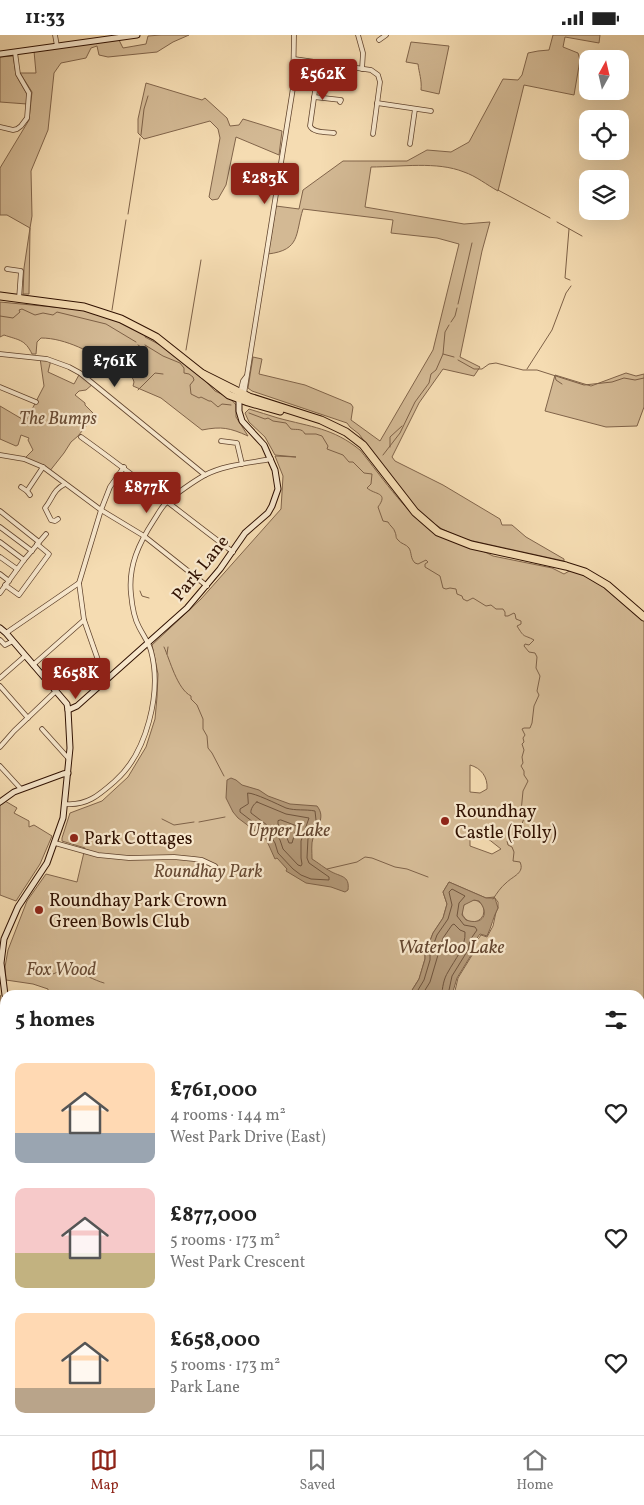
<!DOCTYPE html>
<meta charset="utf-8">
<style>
:root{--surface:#fff;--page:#f2f2f2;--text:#222;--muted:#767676;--line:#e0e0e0;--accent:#8f2418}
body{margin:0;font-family:Vollkorn,serif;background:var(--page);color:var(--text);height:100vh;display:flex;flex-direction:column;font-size:19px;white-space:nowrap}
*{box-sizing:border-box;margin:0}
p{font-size:16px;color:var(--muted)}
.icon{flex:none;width:28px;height:28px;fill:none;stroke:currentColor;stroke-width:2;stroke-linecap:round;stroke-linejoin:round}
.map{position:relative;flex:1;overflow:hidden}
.side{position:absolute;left:0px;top:955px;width:645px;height:445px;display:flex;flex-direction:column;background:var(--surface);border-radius:15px 15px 0 0;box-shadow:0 5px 20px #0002}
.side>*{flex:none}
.needle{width:32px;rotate:8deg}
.fabs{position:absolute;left:579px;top:15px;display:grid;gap:10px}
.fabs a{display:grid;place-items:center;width:50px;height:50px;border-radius:10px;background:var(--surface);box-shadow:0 5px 20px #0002;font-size:25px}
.price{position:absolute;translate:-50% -42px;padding:0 11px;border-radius:5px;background:var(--accent);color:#fff;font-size:16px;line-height:32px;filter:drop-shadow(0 1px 2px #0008)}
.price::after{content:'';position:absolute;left:50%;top:30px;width:15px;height:11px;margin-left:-8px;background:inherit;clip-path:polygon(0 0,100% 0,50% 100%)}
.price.on{background:#222;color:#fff}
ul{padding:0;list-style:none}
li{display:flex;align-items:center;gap:15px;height:125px;padding:0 15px}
li span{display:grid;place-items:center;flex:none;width:140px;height:100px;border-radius:10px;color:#555}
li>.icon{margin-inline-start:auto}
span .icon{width:60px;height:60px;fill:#fffc;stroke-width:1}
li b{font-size:21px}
h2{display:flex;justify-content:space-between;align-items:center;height:60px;padding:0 15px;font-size:21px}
.status{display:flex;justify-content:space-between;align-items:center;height:35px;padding:0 25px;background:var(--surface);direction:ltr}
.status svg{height:14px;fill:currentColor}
.dock{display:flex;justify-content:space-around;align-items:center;height:70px;border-top:1px solid var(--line);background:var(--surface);font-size:14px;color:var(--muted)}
.dock a{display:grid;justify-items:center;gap:2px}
.dock .on{color:var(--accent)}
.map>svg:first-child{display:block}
</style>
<div class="status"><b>11:33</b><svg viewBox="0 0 49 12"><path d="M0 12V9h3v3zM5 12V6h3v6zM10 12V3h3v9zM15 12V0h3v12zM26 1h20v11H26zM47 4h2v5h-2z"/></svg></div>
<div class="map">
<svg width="644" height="1400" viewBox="0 0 644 1400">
<rect width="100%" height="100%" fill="#f5dcb2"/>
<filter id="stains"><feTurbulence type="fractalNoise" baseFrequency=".004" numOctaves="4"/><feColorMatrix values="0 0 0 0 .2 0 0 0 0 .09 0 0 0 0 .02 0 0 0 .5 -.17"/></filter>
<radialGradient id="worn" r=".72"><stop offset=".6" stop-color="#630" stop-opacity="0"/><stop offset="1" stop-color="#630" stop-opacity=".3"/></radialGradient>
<g fill="#d3b994" stroke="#81644a" fill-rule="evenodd">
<polygon points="161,0 189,0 173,7 157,17 108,22 99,20 97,11 91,13 86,23 61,28 54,38 48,95 31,136 32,181 30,193 29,259 23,259 24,233 30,193 7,180 0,180 0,133 29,85 32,57 20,38 36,38 34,16 119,5 123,13 146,9 148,1"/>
<path d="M553 0H600L599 8 565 2 563 12 578 18 580 25 574 60 524 50 498 156C487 150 476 141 464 137 437 126 400 132 371 132L365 172 464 189 490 187 482 216 460 322 480 332 474 341 443 334 419 368 392 422 395 426 443 450 500 484 502 490H512L526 502 564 524V526L464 504 442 494 420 479 403 459 359 399 350 392 347 388 252 356 248 353 253 322 262 324 259 339 305 350 351 369 353 372 351 385 380 406 433 315 459 209 437 203 391 198 393 185 303 174C295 199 301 215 268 219L276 171 299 174 303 155 343 126H407L427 115 451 117 469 107 503 44 518 45 522 40 528 18 538 16 549 15Z"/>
<path d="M411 7 449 11 439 59 421 55C422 45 419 38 418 29L406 27Z"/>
<polygon points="13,21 16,40 27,59 27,69 0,67 0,22"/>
<polygon points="146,48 202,65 205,63 227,83 230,91 239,90 243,84 282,96 279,120 236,102 226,150 218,164 212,165 209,162 220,103 218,94 210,86 144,104 138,98 138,84"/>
<path d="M0 267 85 275 107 281 146 299 145 302 162 311 192 332 215 356 230 363 236 370V382L248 401C230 393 222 391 202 395L161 363 133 351 134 347 133 344 117 324 113 330C92 318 66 303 41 303L37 307 36 319H32C25 304 18 305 4 300L0 302Z"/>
<polygon points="40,323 51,325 48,337 74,349 80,338 94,348 86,355 79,356 75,360 85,368 85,370 95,380 78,401 71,407 64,418 49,437 24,424 33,415 28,405 29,403 21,400 18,410 16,411 0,404 0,371 22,384 27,384 44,351"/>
<polygon points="626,338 636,341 644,339 644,372 637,391 606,392 545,376 555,340 591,351"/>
<path d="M249 374C259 377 268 380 278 383 311 392 333 393 360 415 383 443 410 485 442 502 458 510 477 512 493 521L552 533 564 539 571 535C600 545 621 566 644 585V1144L640 1148V960H454L458 943 474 917 476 907 481 900 487 902 493 891 496 877 498 873V867L494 862 486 863 449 847 443 857 447 869 443 883 433 898 425 919V924L419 944 409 960H48V954L33 949 6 945 5 932 8 915 27 866 46 839 77 847 85 813 62 806V803L70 778 102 766 128 742 146 712 155 684 157 662 158 639 152 610 201 564 281 474 283 441 275 421 296 422 275 420 265 402 249 387 245 378ZM470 730C481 733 488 742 487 754L480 758 470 757ZM470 797 482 799 501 814 492 819 470 811Z"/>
<polygon points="5,766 17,773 14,778 29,786 29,792 34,790 52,801 40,829 16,866 0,860 0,771"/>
<circle cx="473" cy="876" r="11"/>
<polygon points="0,960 5,976 5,1161 0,1175"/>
<polygon points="5,1183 5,1363 0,1368 0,1198"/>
<polygon points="640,1226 644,1228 644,1341 640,1343"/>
</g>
<g fill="#b29776" stroke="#7e6147" fill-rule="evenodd">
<path d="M231 743 236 745 242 750 259 755 268 761 290 769 317 771C326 782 317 792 313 803 311 809 312 817 312 824 317 827 326 834 330 836 340 842 350 840 348 855L345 857 331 852 306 848 286 836 287 834 277 823 275 824 266 804 238 783 233 777 226 763 227 745Z"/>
<path d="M449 847 486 863H495L498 873C493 882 492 891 487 901L480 899 475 906 473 917 457 943 452 960H409L419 944 425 924V919L433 898 443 883 447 869 443 857ZM474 865 479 866C490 878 483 891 466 885L462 880 464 870Z"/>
</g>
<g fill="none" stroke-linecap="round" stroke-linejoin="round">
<g stroke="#70543c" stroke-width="1">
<path d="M248 758C255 758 277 769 286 773 296 776 305 774 315 776L316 785 308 803 307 823 309 828 329 842V845L311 844 301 840 293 834 278 818 275 808 270 800 240 777V774L248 769Z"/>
<path d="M257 767 286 779 309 783 301 806V823L302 829 301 831 298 830 283 814 280 805 275 796 251 778C250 775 254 768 257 767Z"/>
<polygon points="281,785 297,791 292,808 289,808 285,798 278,789 278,786"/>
<polyline points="415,960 424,945 430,925 430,919 437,900 448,884 452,870 449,857 452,854 465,861 459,868 457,881 464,890 475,892 477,895 470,905 468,915 452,941 448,960"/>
<path d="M422 960 430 947 443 903 452 890 454 889 460 895 465 897C466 912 455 924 448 937 444 943 442 953 442 960"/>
</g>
<g stroke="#7e6147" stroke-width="1">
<polyline points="141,100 144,74 148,61"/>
<polyline points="498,155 550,183"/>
<polyline points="128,179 140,103"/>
<polyline points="557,187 582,201"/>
<polyline points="569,194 565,243 570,245"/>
<polyline points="458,269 472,208"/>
<polyline points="112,275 126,185"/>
<polyline points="0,281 13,283 20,277 19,275 22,274 35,280 43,278 53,280 57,277 106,289 136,307"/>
<polyline points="451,287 455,281 457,273"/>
<polyline points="138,310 141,312 147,312"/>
<polyline points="145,310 163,321 180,328 184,333 184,338 189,339 193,342 194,345 190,350 191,359 199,363 201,362 209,366 211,366 218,372 222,369 231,370"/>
<polyline points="186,315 201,225"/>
<polyline points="443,319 454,322"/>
<polyline points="458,325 474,334 482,334 489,329 496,328 523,335 537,335 584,350 612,347 624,343 635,345 644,343"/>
<polyline points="527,334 552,295 566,258 571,251"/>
<polyline points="555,341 556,345 562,349"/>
<polyline points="138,355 155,338 163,339"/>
<path d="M249 378 265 384 268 383 273 386 286 388 291 394C297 395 302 393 305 399H316L322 401 328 411 327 414 343 420 349 427H353L364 438 372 439 371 449 367 453C375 460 389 457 378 472L383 486 388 487C390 491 394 493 395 497 397 502 395 502 398 505 401 509 406 509 409 513 412 518 410 523 415 528L418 529 426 525 428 527 425 529V532L440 541 443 553 446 554 450 553 456 554 457 559 462 561 463 564 467 566 473 563 486 571 491 570 496 574H503L505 577V581H508L514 578 515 579 516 584 521 586V589L517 591C525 604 523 599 534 605L529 610 525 609 524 611 529 617 535 618 537 622 536 633 540 641 537 656 539 660 534 671 532 688 530 693H524L522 694 525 700 523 703 524 707 522 709 524 715 522 722 523 728 521 731 524 736V740L528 746 523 756 521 777 524 783 522 789H517L516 794 521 801 512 806H507L508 810 512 812 514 817 513 826 520 827C525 838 513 841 506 848 501 852 497 858 493 864"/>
<polyline points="390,412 390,402 402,391"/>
<polyline points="383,420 400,398 415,367 429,348 431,339 436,335 443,319 445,297 449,290"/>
<polyline points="140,556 142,561 149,563"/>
<path d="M164 612C170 625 177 654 191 661V664L197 670 203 684V694L207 701 208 713 212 718 224 741"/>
<polyline points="167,619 168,612"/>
<polyline points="162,784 174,790 194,787"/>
<polyline points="199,787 225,782"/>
<polyline points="327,834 357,827 365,822 372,823 395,832 407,834 428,842"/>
<path d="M37 937 53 939 67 933H69L72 937C84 938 93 945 104 948"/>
<polyline points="38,940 43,941 46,939"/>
<polyline points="377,1395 381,1400"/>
</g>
<g stroke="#60432d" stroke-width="5.5">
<g id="street">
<polyline points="55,0 57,11"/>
<polyline points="358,0 363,18 362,34"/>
<polyline points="379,5 386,0"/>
<polyline points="294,24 371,35 378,40 380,47 373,99"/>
<path d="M319 28 310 91C313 98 326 97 334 98"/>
<polyline points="314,62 341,65 340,67"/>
<polyline points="377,68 431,76"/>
<polyline points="0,92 13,95 17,94 21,91 27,83 29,58 18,39 15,17"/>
<polyline points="410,109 415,74"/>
<polyline points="7,234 21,236 19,264"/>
<polyline points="0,319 47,324 69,332 80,338 205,440"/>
<polyline points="0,352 36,367"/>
<polyline points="240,358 243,346 246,342"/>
<polyline points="244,359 293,53 294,0"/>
<path d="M81 402C133 439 182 479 233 517"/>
<polyline points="221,406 237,408 242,429"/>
<polyline points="0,420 24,424 43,432 101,475 144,501 207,551"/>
<polyline points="21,452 27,456"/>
<polyline points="30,460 27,456 43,432"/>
<polyline points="0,476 39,507"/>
<path d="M58 484 55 486 51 485 45 473C53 463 53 455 65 449"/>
<polyline points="0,492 32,516"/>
<polyline points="0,507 24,525"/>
<polyline points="0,522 17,534"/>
<polyline points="0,539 9,546"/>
<polyline points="5,550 19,560 49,519 37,509"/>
<polyline points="0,558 24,525 46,499"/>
<polyline points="6,598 79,548"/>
<polyline points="0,605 5,610 13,606"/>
<polyline points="33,630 84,585"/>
<polyline points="0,643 25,621"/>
<polyline points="105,645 84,585 79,548 101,475 110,452 124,432"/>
<polyline points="0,651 28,683"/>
<polyline points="42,694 69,724"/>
<polyline points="0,712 14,696 56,656"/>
<polyline points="0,731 21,754"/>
<path d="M65 769C87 771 99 760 115 746 147 718 162 657 151 616 149 608 143 600 139 592 134 583 132 570 131 559 128 531 139 508 154 485 158 479 162 471 167 467 175 459 196 445 205 440 224 430 250 428 271 424"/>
<polyline points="55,808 98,820 129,823 174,822 194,824 202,825 215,831"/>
<polyline points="640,1148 644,1144"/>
<polyline points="0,1372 5,1367"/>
<polyline points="95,1395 97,1400"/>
<polyline points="108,1400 110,1395"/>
<polyline points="311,1400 314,1395"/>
<polyline points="588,1400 589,1395"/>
</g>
</g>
<g stroke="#2f1001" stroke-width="7">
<g id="secondary">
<polyline points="0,19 137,0"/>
<polyline points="0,593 6,598 67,669 68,675 70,713 63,783 47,828 18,872 4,904 1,928 5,960"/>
<polyline points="68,675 77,671 187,573 220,534 245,498 268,478 272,471 278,454 275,435 264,410 242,386 239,376 239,363"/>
<polyline points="0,767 14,757 63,739 68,738"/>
<polyline points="0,1185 5,1170"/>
<polyline points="344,1395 351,1400"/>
<polyline points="152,1400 162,1395"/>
</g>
</g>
<g stroke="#2f1001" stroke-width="9">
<g id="highway">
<polyline points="0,261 84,272 121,284 156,302 229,360 248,367 280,376"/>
<polyline points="203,339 249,362 321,385 346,397 363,410 415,477 438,497 471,510 566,531 585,537 607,550 644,582"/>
</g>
</g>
<use href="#street" stroke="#f8e8cd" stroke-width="4"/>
<use href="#secondary" stroke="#f8e8cd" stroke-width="5"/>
<use href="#highway" stroke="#f5dcb2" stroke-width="7"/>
</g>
<g fill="#8f2418" stroke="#f8e8cd" stroke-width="2">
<circle cx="445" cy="786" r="5"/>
<circle cx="74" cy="803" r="5"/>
<circle cx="39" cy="875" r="5"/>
</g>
<g text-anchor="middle" stroke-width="4.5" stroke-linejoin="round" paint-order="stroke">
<g font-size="18" font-style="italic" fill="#684b34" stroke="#f8e8cd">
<text x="58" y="389">The Bumps</text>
<text x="208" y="842">Roundhay Park</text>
<text x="61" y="940">Fox Wood</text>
</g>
<g font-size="18" fill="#2f1001" stroke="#f8e8cd">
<text transform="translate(200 533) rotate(-51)" y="6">Park Lane</text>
</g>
<g font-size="18" fill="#2f1001" stroke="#f8e8cd" text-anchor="start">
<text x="455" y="782">Roundhay<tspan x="455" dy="21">Castle (Folly)</tspan></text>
<text x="84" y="809">Park Cottages</text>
<text x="49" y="871">Roundhay Park Crown<tspan x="49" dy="21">Green Bowls Club</tspan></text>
</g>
<g font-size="19" font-style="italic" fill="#634630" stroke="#f8e8cd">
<text x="289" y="801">Upper Lake</text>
<text x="451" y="918">Waterloo Lake</text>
</g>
</g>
<rect width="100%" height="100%" filter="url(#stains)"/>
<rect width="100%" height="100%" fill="url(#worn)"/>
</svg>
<div class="fabs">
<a><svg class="needle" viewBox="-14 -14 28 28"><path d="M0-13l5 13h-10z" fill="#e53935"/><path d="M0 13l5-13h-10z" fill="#767676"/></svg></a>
<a><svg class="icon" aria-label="locate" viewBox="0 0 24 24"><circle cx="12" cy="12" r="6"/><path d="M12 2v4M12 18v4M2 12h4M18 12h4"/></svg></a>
<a><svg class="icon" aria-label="layers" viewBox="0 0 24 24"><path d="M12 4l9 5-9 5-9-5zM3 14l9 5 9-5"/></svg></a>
</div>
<b class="price" style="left:323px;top:66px">£562K</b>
<b class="price" style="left:265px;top:170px">£283K</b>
<b class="price on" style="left:115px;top:353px">£761K</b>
<b class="price" style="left:147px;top:479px">£877K</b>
<b class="price" style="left:76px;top:665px">£658K</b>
<section class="side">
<h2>5 homes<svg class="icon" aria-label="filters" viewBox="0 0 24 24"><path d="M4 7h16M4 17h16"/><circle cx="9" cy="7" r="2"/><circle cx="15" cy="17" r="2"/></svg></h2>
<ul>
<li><span style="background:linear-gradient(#ffd9b3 70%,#9aa5b1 0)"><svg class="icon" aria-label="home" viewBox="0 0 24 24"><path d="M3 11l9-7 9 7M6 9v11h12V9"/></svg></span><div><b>£761,000</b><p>4 rooms · 144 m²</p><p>West Park Drive (East)</p></div><svg class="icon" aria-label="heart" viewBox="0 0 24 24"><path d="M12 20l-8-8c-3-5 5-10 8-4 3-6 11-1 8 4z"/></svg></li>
<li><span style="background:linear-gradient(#f6c9c9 65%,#c2b280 0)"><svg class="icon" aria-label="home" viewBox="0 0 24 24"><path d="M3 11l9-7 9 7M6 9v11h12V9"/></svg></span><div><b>£877,000</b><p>5 rooms · 173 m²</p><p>West Park Crescent</p></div><svg class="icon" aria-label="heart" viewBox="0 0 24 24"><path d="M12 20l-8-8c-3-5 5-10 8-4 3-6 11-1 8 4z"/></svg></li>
<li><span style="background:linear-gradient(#ffd9b3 75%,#b9a48a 0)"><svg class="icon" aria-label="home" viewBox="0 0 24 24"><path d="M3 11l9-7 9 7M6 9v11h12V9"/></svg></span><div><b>£658,000</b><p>5 rooms · 173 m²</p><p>Park Lane</p></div><svg class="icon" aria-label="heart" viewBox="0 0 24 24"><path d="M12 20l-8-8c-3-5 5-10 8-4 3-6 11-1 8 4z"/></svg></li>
</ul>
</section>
</div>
<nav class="dock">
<a class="on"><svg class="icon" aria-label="map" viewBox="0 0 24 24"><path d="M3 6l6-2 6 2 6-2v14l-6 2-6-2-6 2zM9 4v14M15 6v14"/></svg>Map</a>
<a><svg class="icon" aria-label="saved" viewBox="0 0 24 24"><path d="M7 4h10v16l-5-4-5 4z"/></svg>Saved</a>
<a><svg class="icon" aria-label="home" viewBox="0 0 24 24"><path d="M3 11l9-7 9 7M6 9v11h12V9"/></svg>Home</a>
</nav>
